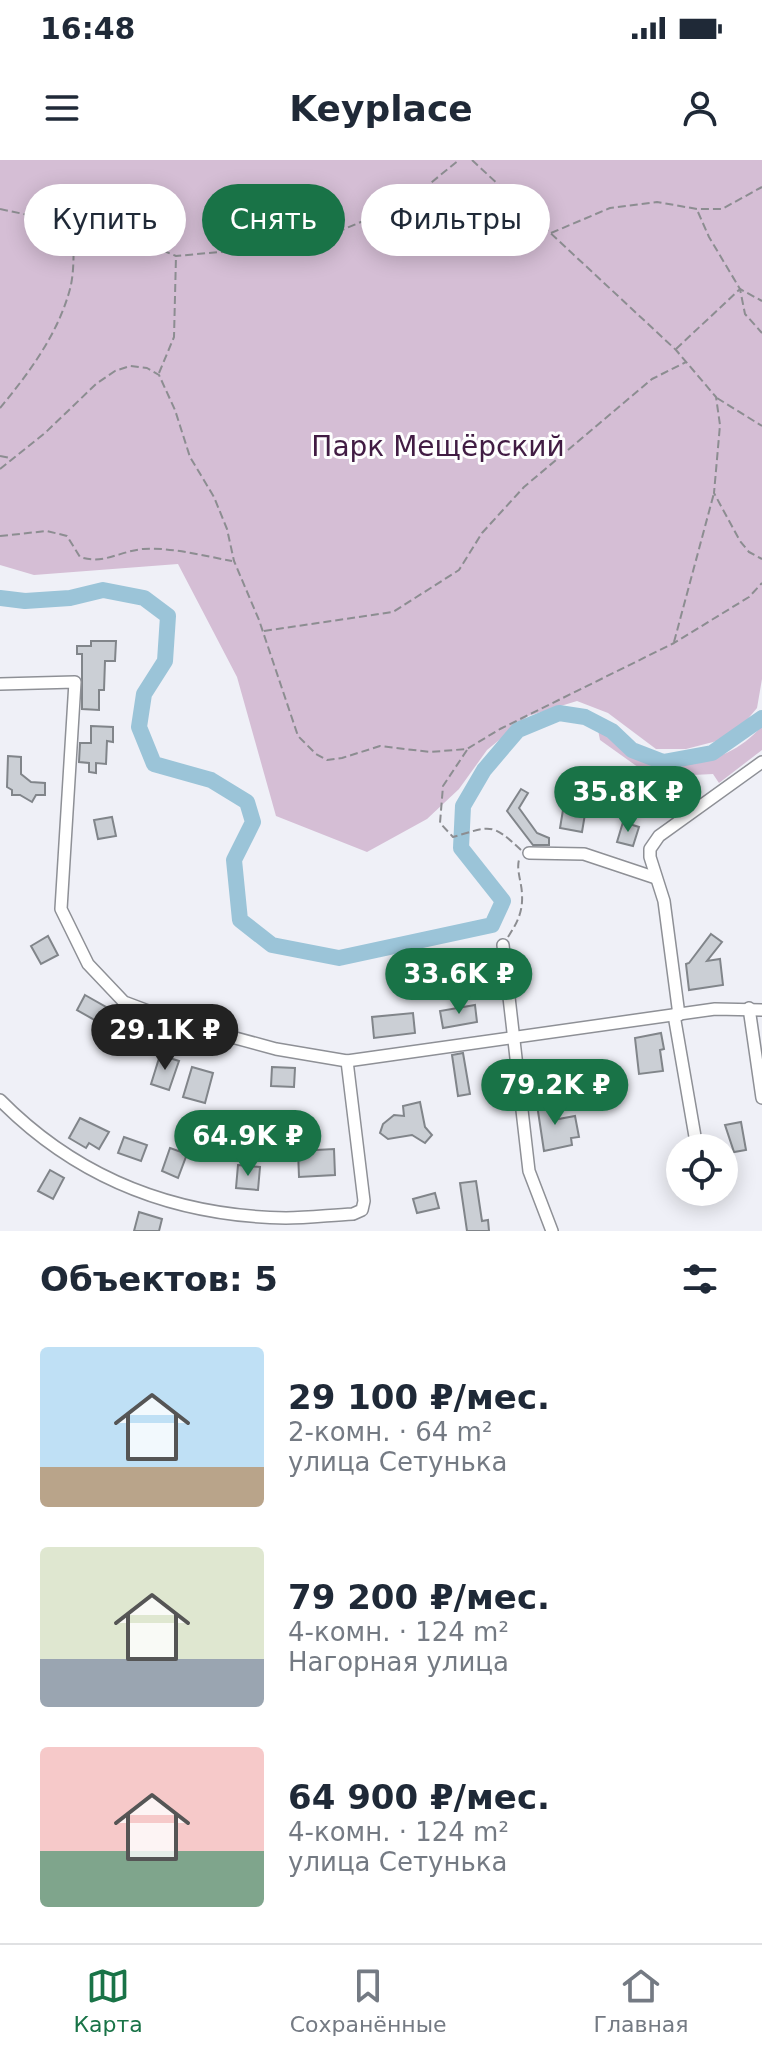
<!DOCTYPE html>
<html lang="ru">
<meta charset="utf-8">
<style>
:root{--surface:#fff;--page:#f2f2f3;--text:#1f2937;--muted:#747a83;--line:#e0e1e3;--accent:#197347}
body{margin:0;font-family:"DejaVu Sans",sans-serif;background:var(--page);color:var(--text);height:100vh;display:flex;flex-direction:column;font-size:30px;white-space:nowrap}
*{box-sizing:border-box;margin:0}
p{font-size:26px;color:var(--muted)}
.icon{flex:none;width:44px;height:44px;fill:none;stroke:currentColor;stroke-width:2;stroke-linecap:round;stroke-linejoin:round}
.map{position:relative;height:1071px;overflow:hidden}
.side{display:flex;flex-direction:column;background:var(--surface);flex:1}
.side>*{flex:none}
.banner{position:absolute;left:24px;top:24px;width:714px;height:72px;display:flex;gap:16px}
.fabs{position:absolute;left:666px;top:974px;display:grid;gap:16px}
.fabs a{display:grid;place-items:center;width:72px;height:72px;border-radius:50%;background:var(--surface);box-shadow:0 4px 20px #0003;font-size:40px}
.price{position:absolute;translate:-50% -68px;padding:0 18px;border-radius:28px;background:var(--accent);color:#fff;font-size:26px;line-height:52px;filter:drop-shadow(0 2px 4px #0008)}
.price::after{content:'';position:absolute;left:50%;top:48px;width:24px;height:18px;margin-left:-12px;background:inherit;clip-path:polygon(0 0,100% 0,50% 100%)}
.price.selected{background:#222;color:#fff}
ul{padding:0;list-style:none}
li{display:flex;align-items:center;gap:24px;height:200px;padding:0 40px}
li span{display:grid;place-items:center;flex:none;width:224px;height:160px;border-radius:8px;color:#555}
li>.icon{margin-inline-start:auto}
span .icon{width:96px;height:96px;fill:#fffc;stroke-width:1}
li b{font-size:34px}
h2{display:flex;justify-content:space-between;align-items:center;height:96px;padding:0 40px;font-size:34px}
.chip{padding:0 28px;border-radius:36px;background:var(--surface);box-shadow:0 4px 20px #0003;font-size:28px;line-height:72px}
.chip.selected{background:var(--accent);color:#fff}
.status{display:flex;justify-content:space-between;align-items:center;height:56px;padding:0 40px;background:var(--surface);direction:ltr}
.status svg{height:22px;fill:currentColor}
header{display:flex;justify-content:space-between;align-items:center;height:104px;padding:0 40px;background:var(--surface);font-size:36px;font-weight:800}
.menu{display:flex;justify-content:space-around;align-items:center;height:112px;border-top:2px solid var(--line);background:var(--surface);font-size:22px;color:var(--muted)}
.menu a{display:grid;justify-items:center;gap:4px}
.menu .selected{color:var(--accent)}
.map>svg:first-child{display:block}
</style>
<div class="status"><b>16:48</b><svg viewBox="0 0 49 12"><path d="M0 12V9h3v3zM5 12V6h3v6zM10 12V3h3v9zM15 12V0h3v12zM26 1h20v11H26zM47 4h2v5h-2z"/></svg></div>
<header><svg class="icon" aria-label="menu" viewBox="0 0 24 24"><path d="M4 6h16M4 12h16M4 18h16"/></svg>Keyplace<svg class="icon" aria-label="person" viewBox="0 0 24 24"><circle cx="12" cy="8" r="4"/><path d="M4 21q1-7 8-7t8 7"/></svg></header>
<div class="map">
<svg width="762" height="1071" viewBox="0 0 762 1071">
<rect width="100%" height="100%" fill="#eff0f7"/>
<g fill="#d5bed5">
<polygon points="0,0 762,0 762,519 757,548 740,568 717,581 686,589 656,589 608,553 577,541 528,556 487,590 459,629 427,659 367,692 276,656 237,517 178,404 34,415 0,405"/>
<path d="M762 566V590L719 623 713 614 693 615 670 621 649 615 600 580 598 570C618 579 636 599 659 604 666 606 676 604 684 603 717 601 740 590 762 566Z"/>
</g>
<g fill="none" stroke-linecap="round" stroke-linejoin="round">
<polyline stroke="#9bc4d8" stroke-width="16" points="0,438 25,441 70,438 103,430 144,438 168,456 165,501 144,534 139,567 154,604 211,620 247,642 253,662 234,700 240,760 272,785 339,798 492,765 503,741 461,688 463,646 484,610 518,570 559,553 585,557 612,571 632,590 663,602 712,593 762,558"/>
</g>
<g fill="#cbcfd5" stroke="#81858a" stroke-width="2">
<polygon points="91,481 116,481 115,501 105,501 104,530 99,530 99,550 82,549 82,494 77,494 77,486 91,486"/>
<polygon points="91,566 113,567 113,582 107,581 106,604 96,603 96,613 89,612 89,603 79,602 80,583 91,583"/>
<polygon points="8,596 21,597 21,614 31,622 45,623 45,635 36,635 32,642 20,635 12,635 12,630 7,627"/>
<polygon points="521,629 528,633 519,648 537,673 549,678 549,685 533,685 507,651"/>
<polygon points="564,644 586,648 582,672 560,668"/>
<polygon points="112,657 116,676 98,679 94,660"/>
<polygon points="623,662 639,667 633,686 617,682"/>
<polygon points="711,774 722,782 707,801 720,799 723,825 689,830 686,804 689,803"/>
<polygon points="48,776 58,795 41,804 31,786"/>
<polygon points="85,835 113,851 105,866 77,850"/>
<polygon points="475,845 477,862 443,868 440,851"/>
<polygon points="413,853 415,873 374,878 372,857"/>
<polygon points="661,873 664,889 660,890 663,911 639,914 635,878"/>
<polygon points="463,893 470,934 458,936 452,895"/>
<polygon points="160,895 179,901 169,930 151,924"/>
<polygon points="192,907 213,913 205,943 183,937"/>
<polygon points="272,907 295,908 294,927 271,926"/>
<polygon points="549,936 553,960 575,956 579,977 571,978 572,985 544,991 536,938"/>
<polygon points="420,942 425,967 432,975 425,983 412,975 388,979 380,973 383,964 394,955 404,956 403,946"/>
<polygon points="80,958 109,972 99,989 89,983 86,988 69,978"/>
<polygon points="741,962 746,990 734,992 725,965"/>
<polygon points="124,977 147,985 141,1001 118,993"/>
<polygon points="170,988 187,994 178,1018 162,1011"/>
<polygon points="334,989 335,1015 299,1017 298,991"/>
<polygon points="238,1005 260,1007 258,1030 236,1028"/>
<polygon points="50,1010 64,1018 53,1039 38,1031"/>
<polygon points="476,1021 482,1061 488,1060 489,1071 467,1071 460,1023"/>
<polygon points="435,1033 439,1048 417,1053 413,1039"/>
<polygon points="139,1052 162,1059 159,1071 134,1071"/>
</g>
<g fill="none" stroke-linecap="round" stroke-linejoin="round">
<g stroke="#8e9096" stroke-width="14">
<g id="minor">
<polyline points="0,524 75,522 61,749 88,804 124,842 180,863 276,889 347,901 715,849 762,850"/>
<polyline points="529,693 584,694 656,718"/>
<polyline points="503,785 529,1011 552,1071"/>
<polyline points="749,848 762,938"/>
<polyline points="674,855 697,988"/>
<polyline points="679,855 664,741 650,697 650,689 659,676 762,602"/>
<path d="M0 940C78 1019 176 1056 286 1058 308 1058 331 1055 353 1054L362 1050 364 1041 347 901"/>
</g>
</g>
<g stroke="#8c8d91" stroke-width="2" stroke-dasharray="8 4" stroke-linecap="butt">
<polyline points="472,0 676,190 716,237 720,265 714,333 740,381 749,392 762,399"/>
<polyline points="0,49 128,76 176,96 220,92 268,94 292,91 406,43 459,0"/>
<polyline points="698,52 709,77 740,129 745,154 762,173"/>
<polyline points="551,73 610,48 657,42 697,49 722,49 762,27"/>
<polyline points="676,189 740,129 762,141"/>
<polyline points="159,213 174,177 176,96"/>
<polyline points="717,238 762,266"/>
<path d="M0 248C29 213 58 174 70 129 75 110 73 86 74 66"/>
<polyline points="0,296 10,298"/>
<polyline points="0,309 45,273 96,224 115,211 130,206 147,208 159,215 175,250 190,297 214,337 227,369 234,401 259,460 298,576 316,594 327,600 342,598 380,586 430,592 467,589 500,569 674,483 749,437 762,423"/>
<path d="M0 376 47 371 67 376 80 397C103 405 120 391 143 389 172 387 204 396 232 401"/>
<polyline points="264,471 393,452 459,410 482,373 524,327 652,219 686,202"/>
<polyline points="674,482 714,333"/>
<path d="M467 590 443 626 440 663 453 677C491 666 491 662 521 690"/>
<path d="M508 777C517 763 523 752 522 735 522 722 515 708 520 697"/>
</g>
<use href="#minor" stroke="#fff" stroke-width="11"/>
</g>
<g text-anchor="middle" stroke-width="6" stroke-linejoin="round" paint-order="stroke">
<g font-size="28" fill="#411c43" stroke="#fefefe">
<text x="438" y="296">Парк Мещёрский</text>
</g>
</g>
</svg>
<div class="fabs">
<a><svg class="icon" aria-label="locate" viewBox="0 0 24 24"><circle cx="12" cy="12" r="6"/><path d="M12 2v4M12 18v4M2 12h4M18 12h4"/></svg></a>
</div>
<b class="price" style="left:628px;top:674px">35.8K ₽</b>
<b class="price" style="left:459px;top:856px">33.6K ₽</b>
<b class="price selected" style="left:165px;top:912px">29.1K ₽</b>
<b class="price" style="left:555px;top:967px">79.2K ₽</b>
<b class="price" style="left:248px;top:1018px">64.9K ₽</b>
<div class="banner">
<a class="chip">Купить</a>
<a class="chip selected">Снять</a>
<a class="chip">Фильтры</a>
</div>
</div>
<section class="side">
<h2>Объектов: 5<svg class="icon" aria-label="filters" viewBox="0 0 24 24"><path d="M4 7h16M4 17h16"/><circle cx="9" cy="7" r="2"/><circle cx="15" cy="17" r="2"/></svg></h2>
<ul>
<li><span style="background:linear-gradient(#bfe0f5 75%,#b9a48a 0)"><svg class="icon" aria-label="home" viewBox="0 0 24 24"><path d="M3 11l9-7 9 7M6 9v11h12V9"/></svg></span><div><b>29 100 ₽/мес.</b><p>2-комн. · 64 m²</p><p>улица Сетунька</p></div></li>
<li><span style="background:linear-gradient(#dfe7d0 70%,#9aa5b1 0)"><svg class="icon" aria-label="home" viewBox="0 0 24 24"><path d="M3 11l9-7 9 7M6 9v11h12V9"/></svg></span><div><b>79 200 ₽/мес.</b><p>4-комн. · 124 m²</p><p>Нагорная улица</p></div></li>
<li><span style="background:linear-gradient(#f6c9c9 65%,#7fa58c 0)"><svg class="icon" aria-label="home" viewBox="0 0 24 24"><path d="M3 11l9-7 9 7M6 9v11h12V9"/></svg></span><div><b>64 900 ₽/мес.</b><p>4-комн. · 124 m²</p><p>улица Сетунька</p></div></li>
</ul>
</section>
<nav class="menu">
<a class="selected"><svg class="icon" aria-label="map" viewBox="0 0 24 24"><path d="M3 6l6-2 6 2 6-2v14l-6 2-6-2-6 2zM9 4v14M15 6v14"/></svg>Карта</a>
<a><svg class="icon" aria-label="saved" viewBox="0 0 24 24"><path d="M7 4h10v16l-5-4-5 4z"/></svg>Сохранённые</a>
<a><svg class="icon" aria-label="home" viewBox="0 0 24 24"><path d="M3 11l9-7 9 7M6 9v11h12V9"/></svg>Главная</a>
</nav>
